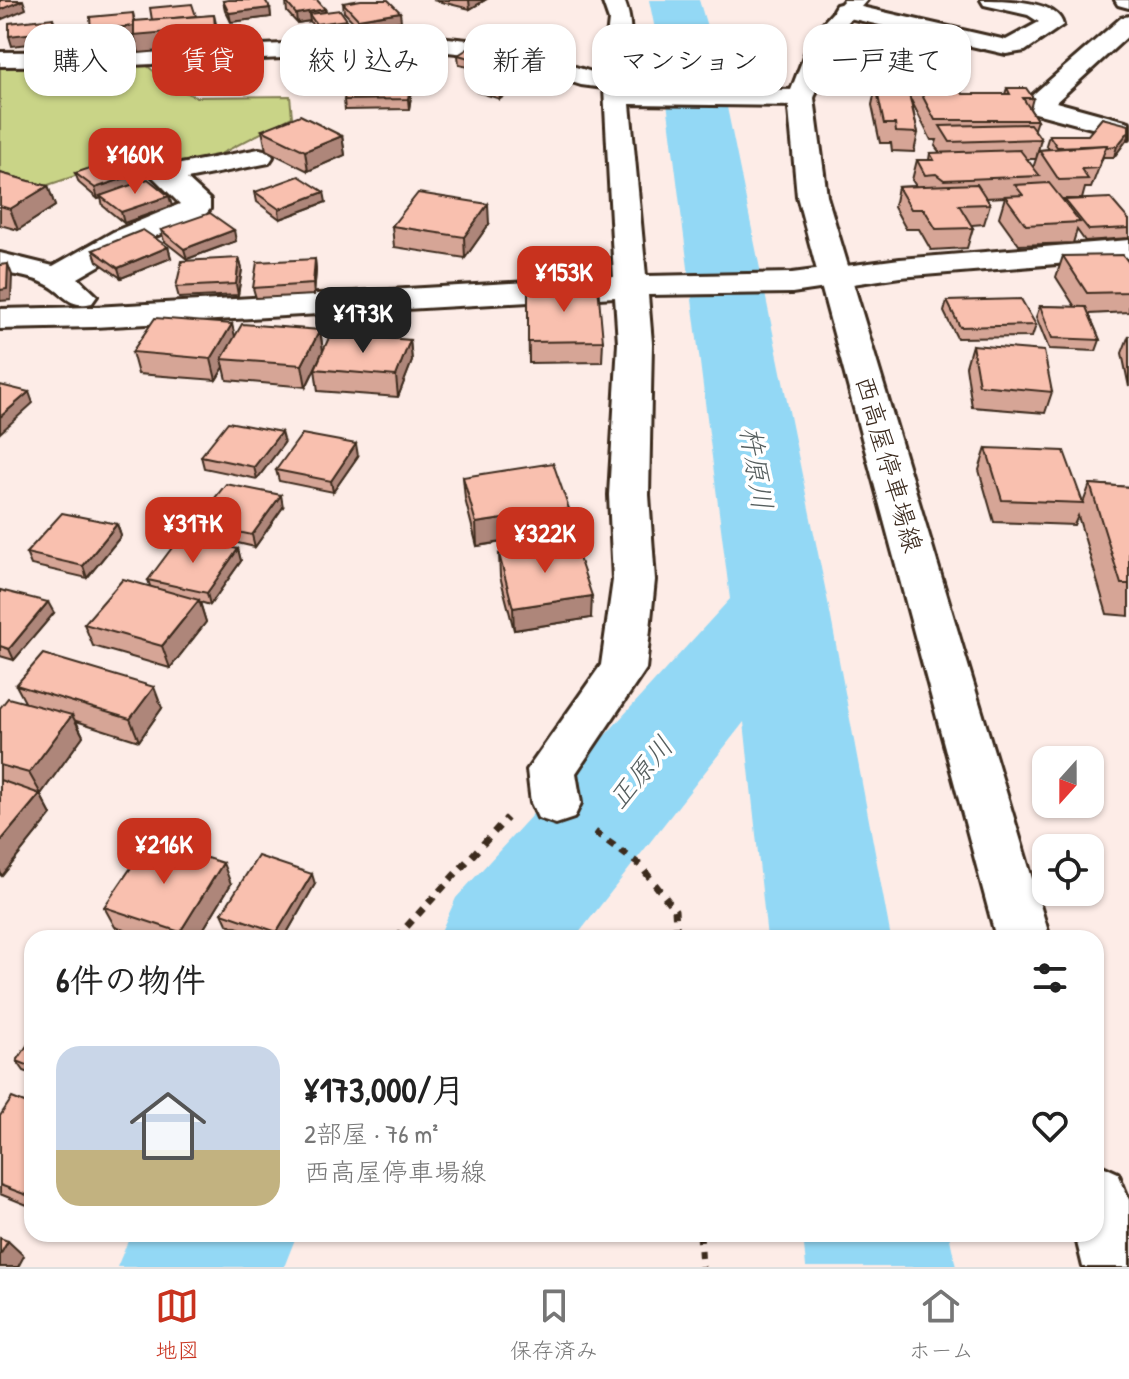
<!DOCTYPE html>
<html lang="ja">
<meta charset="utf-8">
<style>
:root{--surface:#fff;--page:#f6f6f6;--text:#222;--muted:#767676;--line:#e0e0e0;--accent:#c8321e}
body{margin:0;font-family:"Patrick Hand","Klee One",sans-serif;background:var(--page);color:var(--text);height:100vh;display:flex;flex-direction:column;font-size:30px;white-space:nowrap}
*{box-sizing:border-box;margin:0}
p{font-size:26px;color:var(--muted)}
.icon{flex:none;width:44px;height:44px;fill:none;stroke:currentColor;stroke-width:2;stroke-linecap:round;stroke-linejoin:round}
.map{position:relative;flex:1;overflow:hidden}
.details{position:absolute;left:24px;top:930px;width:1080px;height:312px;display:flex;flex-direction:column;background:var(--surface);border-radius:24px;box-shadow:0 2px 6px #0004}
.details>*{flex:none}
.guide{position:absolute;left:24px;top:24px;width:1082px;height:72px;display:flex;gap:16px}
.needle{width:52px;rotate:201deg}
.tools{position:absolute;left:1032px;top:746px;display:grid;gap:16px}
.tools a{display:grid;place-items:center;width:72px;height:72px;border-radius:16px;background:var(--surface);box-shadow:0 2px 6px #0004;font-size:40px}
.price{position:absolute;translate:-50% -68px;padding:0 18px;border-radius:16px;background:var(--accent);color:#fff;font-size:26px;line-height:52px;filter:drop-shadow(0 2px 4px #0008)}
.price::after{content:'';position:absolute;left:50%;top:48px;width:24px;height:18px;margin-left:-12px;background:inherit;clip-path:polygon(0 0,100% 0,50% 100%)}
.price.on{background:#222;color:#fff}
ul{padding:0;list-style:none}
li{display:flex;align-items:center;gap:24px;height:200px;padding:0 32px}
li span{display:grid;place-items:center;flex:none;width:224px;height:160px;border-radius:24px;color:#555}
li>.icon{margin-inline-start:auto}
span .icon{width:96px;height:96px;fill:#fffc;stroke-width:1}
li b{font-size:34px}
h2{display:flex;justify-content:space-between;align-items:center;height:96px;padding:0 32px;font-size:34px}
.tag{padding:0 28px;border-radius:24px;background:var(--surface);box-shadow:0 2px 6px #0004;font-size:28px;line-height:72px}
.tag.on{background:var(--accent);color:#fff}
.tabs{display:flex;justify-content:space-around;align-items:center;height:112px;border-top:2px solid var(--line);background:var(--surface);font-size:22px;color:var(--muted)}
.tabs a{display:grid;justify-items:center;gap:4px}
.tabs .on{color:var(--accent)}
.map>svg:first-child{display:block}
</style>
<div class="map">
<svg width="1129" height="1267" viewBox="0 0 1129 1267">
<rect width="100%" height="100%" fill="#fdece7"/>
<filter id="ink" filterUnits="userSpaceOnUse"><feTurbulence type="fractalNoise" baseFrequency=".0125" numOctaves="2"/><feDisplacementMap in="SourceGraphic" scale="16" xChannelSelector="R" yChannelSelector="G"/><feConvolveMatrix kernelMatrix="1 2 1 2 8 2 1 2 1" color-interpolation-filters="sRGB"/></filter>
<g filter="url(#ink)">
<polygon fill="#c9d487" stroke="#827f52" stroke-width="2" points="146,65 175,88 196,97 290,96 292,117 207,161 144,163 78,175 45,186 0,185 0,68"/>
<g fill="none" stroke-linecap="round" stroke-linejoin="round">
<g fill="#93d8f5" fill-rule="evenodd">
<polygon points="649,0 699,0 718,63 829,607 891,938 767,938 744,722 575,938 438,938 456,898 730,599 662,63"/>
<polygon points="131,1234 297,1234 284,1267 117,1267"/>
<polygon points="803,1234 949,1234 956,1267 806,1267"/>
</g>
<g stroke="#3b2a1e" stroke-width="6">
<g id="minor">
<path d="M602 0H624C637 30 626 57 629 88L801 90 810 93 814 98 810 103 801 106 630 104 646 276 792 273 900 259 1129 240V258L900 277 792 293 648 295 652 343 649 495 655 580 646 669 576 773 581 803 574 818 556 824 538 818 531 803 527 770 601 665 613 580 609 495 618 343 615 297 94 327 0 329V309L94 307 614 277 604 88 581 85 494 57 438 51 131 65 0 66V52L131 51 438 37 497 43 592 72H603L609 20Z"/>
<path d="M981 0C1004 0 1058 0 1063 25L1025 51 1006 54 836 15 833 10 836 5 844 3 1006 40 1039 22 1028 15 984 5Z"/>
<polygon points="1129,16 1129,35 1056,102 1129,122 1129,138 1028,111 1024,105 1028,99 1121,18"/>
<path d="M259 149 269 151 273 157 269 163 187 179 210 200V209L205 215 135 245 78 278 97 296 92 303C68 309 65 293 46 284 33 277 14 275 0 272V253L53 266 113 232 180 204 151 175 155 169Z"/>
</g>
</g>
<g stroke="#3b2a1e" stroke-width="6">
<g id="major">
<polygon points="844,0 867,0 835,37 814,98 827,196 1050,938 996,938 797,196 788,98 812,35"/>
<polygon points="1115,0 1129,0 1129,8 1118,5"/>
<polygon points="1096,1163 1118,1173 1129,1200 1129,1267 1083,1267 1075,1234 1096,1234"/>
</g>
</g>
<g stroke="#3b2a1e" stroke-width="7" stroke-dasharray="8 8" stroke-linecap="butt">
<polyline points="595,832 640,865 675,910 677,938"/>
<polyline points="396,938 507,818"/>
<polyline points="700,1234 702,1267"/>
</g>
<use href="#minor" fill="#fff" fill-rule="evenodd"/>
<use href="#major" fill="#fff" fill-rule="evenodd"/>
</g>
<g fill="#d6a596" stroke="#3b2a1e" stroke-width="2">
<polygon points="433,0 485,0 470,9"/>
<polygon points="223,1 270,8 271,17 231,22 225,10"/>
<polygon points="286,2 325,9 326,12 348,29 317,34 310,21 297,23 287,12"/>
<polygon points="343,3 401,21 359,28 344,12"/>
<polygon points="896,44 955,49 952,59 940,67 894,54"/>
<polygon points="500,49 500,58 499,59 515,63 515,71 565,79 541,95 512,86 512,90 500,99 477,92 476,83 486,76 481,75 481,70 459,65 458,55"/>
<polygon points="341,50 342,60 340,81 299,82 298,73"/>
<polygon points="412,60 409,77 348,78 347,68"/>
<polygon points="254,69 248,85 210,86 209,81 179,81 177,71"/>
<polygon points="912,76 963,94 1005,94 1007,88 1033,98 1030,109 1037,120 1034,129 1041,139 1036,159 1027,159 1033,168 1039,150 1049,149 1046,145 1049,135 1088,135 1129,125 1129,137 1114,157 1103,157 1091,188 1085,188 1082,199 1062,199 1064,203 1065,200 1129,220 1129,238 1085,241 1077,230 1073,243 1019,245 999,217 1005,197 986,198 990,204 984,224 971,225 973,228 967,248 931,250 919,229 906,229 894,207 898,187 916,186 912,180 917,160 929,160 930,153 940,153 935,146 937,140 931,140 911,100 918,133 914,152 892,151 891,143 880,143 872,105 876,86 901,94 908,94"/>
<polygon points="411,81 412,90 409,109 345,110 344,100"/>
<polygon points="262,130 342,136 345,155 308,171 266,150"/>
<polygon points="0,173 48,186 55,206 18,230 0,225"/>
<polygon points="75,173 145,180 172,206 124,223 103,206 101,198 98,199 79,183"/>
<polygon points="255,192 326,202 280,219 257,202"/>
<polygon points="489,224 465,258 394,247 392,226"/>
<polygon points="161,230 236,241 187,259 164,241"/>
<polygon points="168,247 171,258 121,278 97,261 93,250"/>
<polygon points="1063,256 1129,292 1129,312 1089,314 1100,340 1096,351 1049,349 1036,317 1040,306 1075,307 1056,277"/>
<polygon points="239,258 242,269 238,295 179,298 176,287"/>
<polygon points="315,259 316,270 314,295 256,298 253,288"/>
<polygon points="528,286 603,341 602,362 529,363"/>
<polygon points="947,301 1036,325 1032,337 957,338 944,312"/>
<polygon points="320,330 323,351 410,340 412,361 398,397 318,391 315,369 317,365 306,387 227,380 224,367 216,380 138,374 132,352 235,337"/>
<polygon points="1129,335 1129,387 1122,353"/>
<polygon points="972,345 1052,392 1045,413 972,407 966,366"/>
<polygon points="284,443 257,479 204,468 201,456"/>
<polygon points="986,448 1083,503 1090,484 1129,487 1129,616 1107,614 1078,516 1074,525 994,522 979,470"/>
<polygon points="358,456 333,492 279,481 276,470"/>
<polygon points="463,477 569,531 477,546 465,499"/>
<polygon points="283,507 255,547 199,534 195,523"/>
<polygon points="117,524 121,536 87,578 31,565 26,553"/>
<polygon points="238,549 241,561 210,605 200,602 206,622 170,668 93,646 84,624 150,586 148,580"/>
<polygon points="499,554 591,618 514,630 500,576"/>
<polygon points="0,590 54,613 14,660 0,656"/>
<polygon points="16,685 162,708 139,741 76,721 83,736 41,794 40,794 51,815 2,876 0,875 0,708 25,702"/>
<polygon points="231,884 198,938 147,938 115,927 104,907"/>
<polygon points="315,884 284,938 267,938 227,924 222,913"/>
<polygon points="32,1038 32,1074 24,1071 17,1061"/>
<polygon points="32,1106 32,1207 0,1194 0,1116"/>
</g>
<g fill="#ae867a" stroke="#3b2a1e" stroke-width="2">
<polygon points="23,0 26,9 0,20 0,10"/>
<polygon points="469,0 485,0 470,9"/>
<polygon points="270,8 271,17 231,22 229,13"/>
<polygon points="325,9 326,18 309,14 310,21 297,23 296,14"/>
<polygon points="400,12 401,21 359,28 358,19"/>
<polygon points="133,13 135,22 214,15 218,32 218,46 139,53 134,35 94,40 91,30"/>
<polygon points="53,18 56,27 56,41 12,46 9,36"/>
<polygon points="347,20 348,29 317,34 316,24"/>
<polygon points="500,49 500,58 487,67 481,65 481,61"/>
<polygon points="955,49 952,59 940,67 942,58"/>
<polygon points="341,50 342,60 340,81 339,71"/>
<polygon points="411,51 412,60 409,77 408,68"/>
<polygon points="252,59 254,69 248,85 246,76"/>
<polygon points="515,63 515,73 508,76 508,77 504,80 503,71"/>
<polygon points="565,69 565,79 541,95 541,85"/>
<polygon points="411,81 412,90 409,109 408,99"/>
<polygon points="512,81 512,90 500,99 500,89"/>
<polygon points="1129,131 1129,137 1114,157 1117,146"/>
<polygon points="342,136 345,155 308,171 305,151"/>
<polygon points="143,172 146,183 100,196 101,198 98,199 95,188"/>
<polygon points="48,186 55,206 18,230 10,209"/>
<polygon points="324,192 326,202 280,219 279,209"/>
<polygon points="169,196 172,206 124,223 121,212"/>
<polygon points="488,204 489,224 465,258 464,237"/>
<polygon points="234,230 236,241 187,259 184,249"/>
<polygon points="168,247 171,258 121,278 118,268"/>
<polygon points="239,258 242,269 238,295 236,284"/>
<polygon points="315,259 316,270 314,295 313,284"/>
<polygon points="8,264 12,275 11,300 0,301 0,290"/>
<polygon points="232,324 237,345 222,359 224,367 216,380 211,359"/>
<polygon points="320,330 323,351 306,387 302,365"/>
<polygon points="410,340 412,361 398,397 396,376"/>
<polygon points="29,392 33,403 0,433 0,417"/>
<polygon points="281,432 284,443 257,479 254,467"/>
<polygon points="356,444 358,456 333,492 331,481"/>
<polygon points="281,495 283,507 255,547 252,535"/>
<polygon points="569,509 569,531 477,546 476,523"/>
<polygon points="117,524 121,536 87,578 83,566"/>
<polygon points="238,549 241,561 210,605 207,593"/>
<polygon points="592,596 591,618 514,630 513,608"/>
<polygon points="199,600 206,622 170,668 162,646"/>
<polygon points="48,602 54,613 14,660 9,649"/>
<polygon points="154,687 162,708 139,741 130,719"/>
<polygon points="72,715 83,736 41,794 29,773"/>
<polygon points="40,794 51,815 2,876 0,872 0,842"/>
<polygon points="223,863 231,884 198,938 183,938 180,932"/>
<polygon points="312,874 315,884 284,938 279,938 277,932"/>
<polygon points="8,1241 24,1256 18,1267 0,1267 0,1255"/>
</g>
<g fill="#f9c0af" stroke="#3b2a1e" stroke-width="2">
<polygon points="0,0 23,0 0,10"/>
<polygon points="228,0 265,0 270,8 229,13 223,1"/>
<polygon points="300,0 317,0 325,9 296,14 286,2"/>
<polygon points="361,0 388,0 400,12 358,19 343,3"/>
<polygon points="192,4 196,16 152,20 150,8"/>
<polygon points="340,10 347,20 316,24 309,14"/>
<polygon points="133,13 134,26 91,30 90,17"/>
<polygon points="214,15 215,28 134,35 134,21"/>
<polygon points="53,18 54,31 9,36 9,23"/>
<polygon points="909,36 955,49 942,58 896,44"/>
<polygon points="477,43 500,49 481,61 458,55"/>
<polygon points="341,50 339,71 298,73 301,52"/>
<polygon points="351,51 411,51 408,68 347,68"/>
<polygon points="492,58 515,63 503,71 480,65"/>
<polygon points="252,59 246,76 208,76 210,71 177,71 182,60"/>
<polygon points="533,61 565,69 541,85 508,76"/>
<polygon points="488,75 512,81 500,89 476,83"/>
<polygon points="912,76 952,76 963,94 1010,94 1007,88 1026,88 1033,98 1023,98 1037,120 935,120"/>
<polygon points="348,81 411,81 408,99 344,100"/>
<polygon points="876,86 900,87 901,94 909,94 918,133 896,132 895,124 884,124"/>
<polygon points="300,115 342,136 305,151 262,130"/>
<polygon points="1102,118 1129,125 1129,131 1117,146 1107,147 1107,145 1057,147 1049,135 1088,135"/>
<polygon points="1030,124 1041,139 950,142 940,126"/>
<polygon points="1107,145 1098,168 1081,169 1088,179 1059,180 1039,150"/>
<polygon points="1020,150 1040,176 944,180 936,174 925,175 917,160 934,160 930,153"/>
<polygon points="123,157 143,172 95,188 75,173"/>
<polygon points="0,173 48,186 10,209 0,206"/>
<polygon points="299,176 324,192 279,209 255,192"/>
<polygon points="148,179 169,196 121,212 100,196"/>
<polygon points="1049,183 1080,222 1026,225 1005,196 1023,195 1015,185"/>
<polygon points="977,184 990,204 959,205 973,228 936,229 924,209 911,209 898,187"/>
<polygon points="418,193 488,204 464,237 392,226"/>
<polygon points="1110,198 1129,220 1129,228 1089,230 1065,200"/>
<polygon points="210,213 234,230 184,249 161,230"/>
<polygon points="143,230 168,247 118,268 93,250"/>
<polygon points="1123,255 1129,263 1129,292 1087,293 1063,256"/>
<polygon points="239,258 236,284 176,287 182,261"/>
<polygon points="315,259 313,284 253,288 257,262"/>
<polygon points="8,264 7,289 0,290 0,265"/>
<polygon points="528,286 598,286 603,341 528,342"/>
<polygon points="1021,299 1036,325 960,327 947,301"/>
<polygon points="1040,306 1086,307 1100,340 1052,338"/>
<polygon points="155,318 232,324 211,359 132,352"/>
<polygon points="242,324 320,330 302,365 222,359"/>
<polygon points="331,333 410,340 396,376 315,369"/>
<polygon points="972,345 1044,351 1052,392 979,385"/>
<polygon points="0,385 29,392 0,417"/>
<polygon points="228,422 281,432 254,467 201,456"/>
<polygon points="302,434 356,444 331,481 276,470"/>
<polygon points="986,448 1064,451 1083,503 1002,500"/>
<polygon points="553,463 569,509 476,523 463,477"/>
<polygon points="226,484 281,495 252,535 195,523"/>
<polygon points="1090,484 1129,487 1129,584 1121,584"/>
<polygon points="62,513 117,524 83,566 26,553"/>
<polygon points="180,537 238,549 207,593 148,580"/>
<polygon points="574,543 592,596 513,608 499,554"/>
<polygon points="123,579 199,600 162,646 84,624"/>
<polygon points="0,590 48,602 9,649 0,646"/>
<polygon points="43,654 154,687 130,719 16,685"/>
<polygon points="8,698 72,715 29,773 0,765 0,708"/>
<polygon points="0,780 40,794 0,842"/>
<polygon points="150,840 223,863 180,932 104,907"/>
<polygon points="258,856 312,874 277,932 222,913"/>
<polygon points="32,1038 32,1067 17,1061"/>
<polygon points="12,1098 32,1106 32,1197 0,1185 0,1116"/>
<polygon points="0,1238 8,1241 0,1255"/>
</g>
</g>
<g text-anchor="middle" stroke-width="7" stroke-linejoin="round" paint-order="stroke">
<g font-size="26" fill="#3b2a1e" stroke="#fff">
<text transform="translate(889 464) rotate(74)" y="9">西高屋停車場線</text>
</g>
<g font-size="28" font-style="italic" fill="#555e5e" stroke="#fff">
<text transform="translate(757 468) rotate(81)" y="10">杵原川</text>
<text transform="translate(640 772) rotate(-50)" y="10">正原川</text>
</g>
</g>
</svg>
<div class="tools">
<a><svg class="needle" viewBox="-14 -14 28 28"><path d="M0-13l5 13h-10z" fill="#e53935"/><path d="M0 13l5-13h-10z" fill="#767676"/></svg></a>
<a><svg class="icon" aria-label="locate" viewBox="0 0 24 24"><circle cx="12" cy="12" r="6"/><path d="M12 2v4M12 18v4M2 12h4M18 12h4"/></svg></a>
</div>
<b class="price" style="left:135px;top:196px">¥160K</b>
<b class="price" style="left:564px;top:314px">¥153K</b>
<b class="price on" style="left:363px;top:355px">¥173K</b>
<b class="price" style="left:193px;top:565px">¥317K</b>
<b class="price" style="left:545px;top:575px">¥322K</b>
<b class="price" style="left:164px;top:886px">¥216K</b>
<div class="guide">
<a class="tag">購入</a>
<a class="tag on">賃貸</a>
<a class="tag">絞り込み</a>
<a class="tag">新着</a>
<a class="tag">マンション</a>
<a class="tag">一戸建て</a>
</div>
<section class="details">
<h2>6件の物件<svg class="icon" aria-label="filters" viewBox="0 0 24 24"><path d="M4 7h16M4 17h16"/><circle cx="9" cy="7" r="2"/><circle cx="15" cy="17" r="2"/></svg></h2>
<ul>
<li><span style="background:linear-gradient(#c9d6e8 65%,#c2b280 0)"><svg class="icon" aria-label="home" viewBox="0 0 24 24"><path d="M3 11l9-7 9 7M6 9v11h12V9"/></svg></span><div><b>¥173,000/月</b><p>2部屋 · 76 m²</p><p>西高屋停車場線</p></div><svg class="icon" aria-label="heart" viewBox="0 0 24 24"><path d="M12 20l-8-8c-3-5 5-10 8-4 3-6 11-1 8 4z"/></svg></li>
</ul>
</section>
</div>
<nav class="tabs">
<a class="on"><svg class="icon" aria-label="map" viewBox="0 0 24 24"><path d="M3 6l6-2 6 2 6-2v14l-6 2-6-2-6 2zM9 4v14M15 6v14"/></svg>地図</a>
<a><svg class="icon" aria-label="saved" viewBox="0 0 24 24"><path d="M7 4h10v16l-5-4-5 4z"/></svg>保存済み</a>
<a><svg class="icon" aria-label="home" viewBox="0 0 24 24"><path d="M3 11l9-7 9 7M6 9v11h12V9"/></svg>ホーム</a>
</nav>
